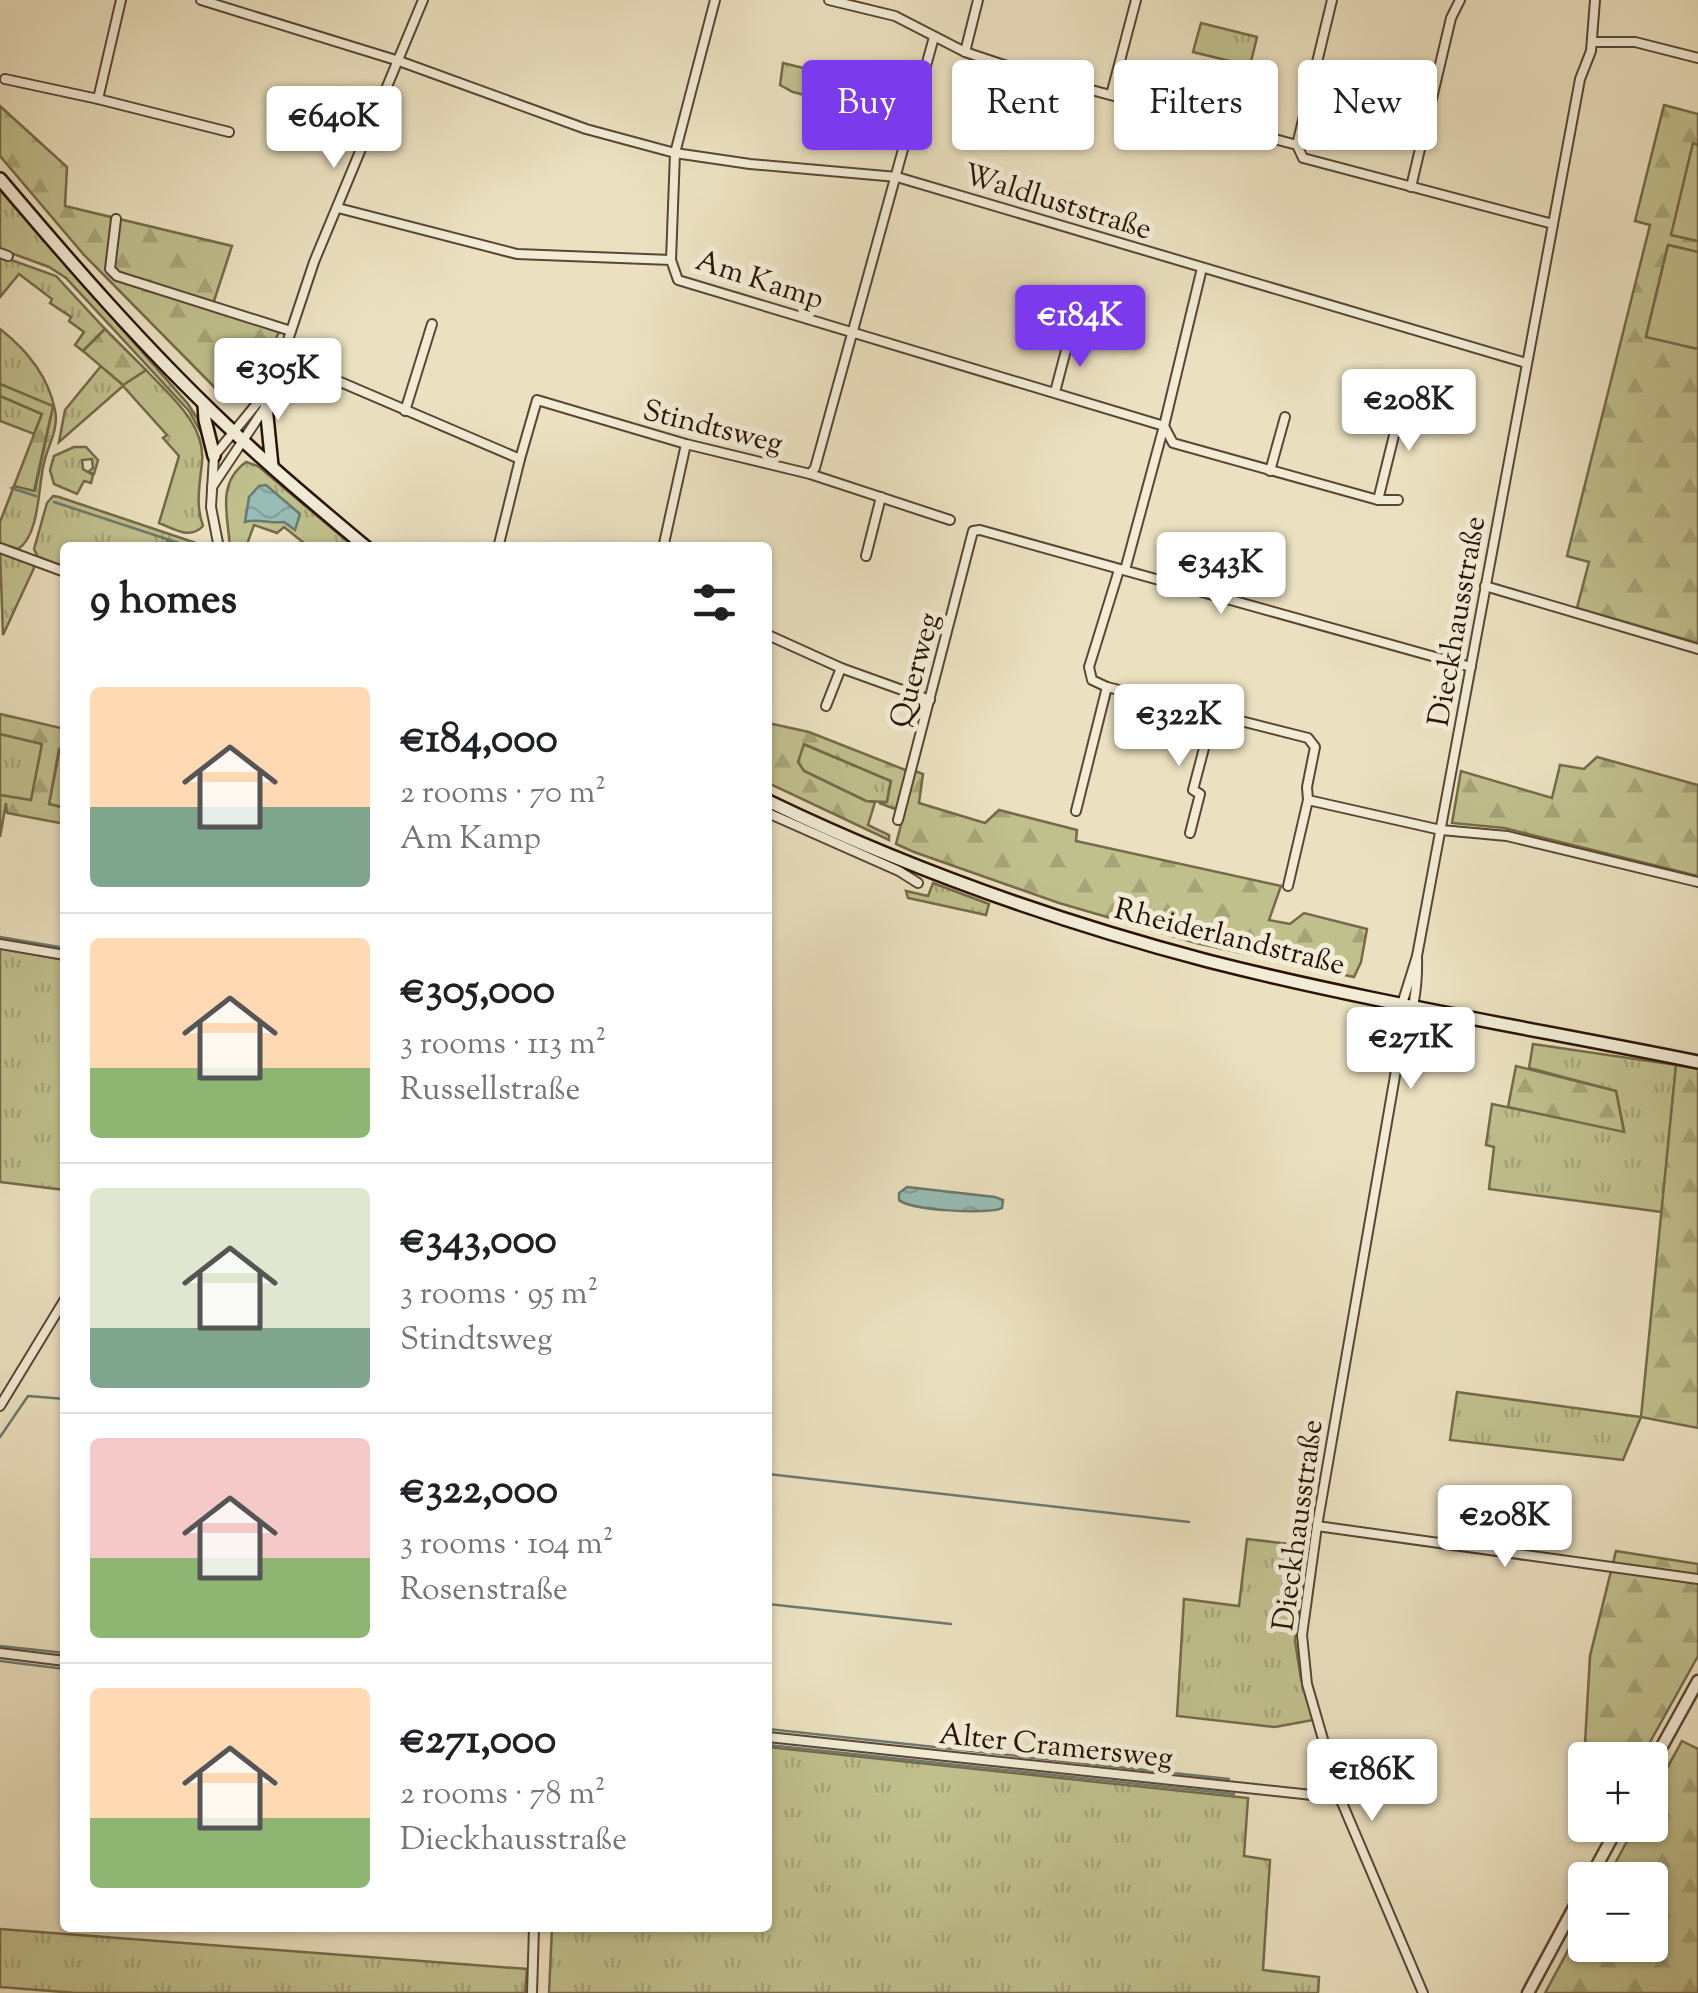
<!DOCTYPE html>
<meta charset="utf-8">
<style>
:root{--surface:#fff;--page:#f6f6f6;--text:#202124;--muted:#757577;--line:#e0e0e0;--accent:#7c3aed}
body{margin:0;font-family:"Sorts Mill Goudy",serif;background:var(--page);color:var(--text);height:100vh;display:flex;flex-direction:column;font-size:38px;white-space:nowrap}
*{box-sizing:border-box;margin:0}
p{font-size:32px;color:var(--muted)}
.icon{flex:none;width:55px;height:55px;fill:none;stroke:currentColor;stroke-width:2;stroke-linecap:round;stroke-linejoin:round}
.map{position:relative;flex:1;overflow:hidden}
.sheet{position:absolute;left:60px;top:542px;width:712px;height:1390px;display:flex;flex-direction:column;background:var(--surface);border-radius:10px;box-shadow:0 2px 8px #0004}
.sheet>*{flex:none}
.hud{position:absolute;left:802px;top:60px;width:745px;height:90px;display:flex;gap:20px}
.buttons{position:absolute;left:1568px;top:1742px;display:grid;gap:20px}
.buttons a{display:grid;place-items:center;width:100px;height:100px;border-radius:10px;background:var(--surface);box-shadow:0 2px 8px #0004;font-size:50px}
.price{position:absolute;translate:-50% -85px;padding:0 22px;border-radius:10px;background:#fff;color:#222;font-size:32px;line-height:65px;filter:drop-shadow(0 2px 5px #0008)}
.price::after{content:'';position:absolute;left:50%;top:60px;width:30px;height:22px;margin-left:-15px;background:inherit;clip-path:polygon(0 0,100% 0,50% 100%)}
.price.selected{background:var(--accent);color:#fff}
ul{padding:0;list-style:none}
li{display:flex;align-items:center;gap:30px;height:250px;padding:0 30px}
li+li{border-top:2px solid var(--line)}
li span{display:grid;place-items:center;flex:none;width:280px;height:200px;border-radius:10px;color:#555}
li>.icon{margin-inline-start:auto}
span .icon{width:120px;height:120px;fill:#fffc;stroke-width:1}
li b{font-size:42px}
h2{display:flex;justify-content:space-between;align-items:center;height:120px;padding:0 30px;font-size:42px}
.chip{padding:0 35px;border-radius:10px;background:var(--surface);box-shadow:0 2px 8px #0004;font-size:35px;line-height:90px}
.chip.selected{background:var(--accent);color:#fff}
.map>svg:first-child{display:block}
</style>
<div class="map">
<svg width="1698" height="1993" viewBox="0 0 1698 1993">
<defs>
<pattern id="grass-tufts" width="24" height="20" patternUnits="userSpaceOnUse" patternTransform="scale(2.5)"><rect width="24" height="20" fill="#c0c08d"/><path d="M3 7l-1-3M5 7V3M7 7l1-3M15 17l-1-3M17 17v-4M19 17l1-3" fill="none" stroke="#a5a478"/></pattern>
<pattern id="forest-firs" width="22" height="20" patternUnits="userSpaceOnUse" patternTransform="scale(2.5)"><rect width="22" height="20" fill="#c0c08d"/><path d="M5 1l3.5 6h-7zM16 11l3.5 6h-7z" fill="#a5a478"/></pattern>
<pattern id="water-waves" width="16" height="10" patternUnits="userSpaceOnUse" patternTransform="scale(2.5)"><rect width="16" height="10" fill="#98bdb6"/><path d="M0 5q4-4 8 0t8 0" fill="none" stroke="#83a29b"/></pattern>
</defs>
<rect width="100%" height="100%" fill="#ebe1c0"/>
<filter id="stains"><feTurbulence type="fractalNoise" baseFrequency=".002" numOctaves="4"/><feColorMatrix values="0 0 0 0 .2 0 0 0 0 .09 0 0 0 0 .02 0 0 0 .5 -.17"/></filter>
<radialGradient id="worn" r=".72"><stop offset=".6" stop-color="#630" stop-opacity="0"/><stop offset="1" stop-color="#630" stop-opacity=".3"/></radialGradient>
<g fill="url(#grass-tufts)" stroke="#756a4a" stroke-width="2.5">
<polygon points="1201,23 1257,37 1250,66 1193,52"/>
<polygon points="783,63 844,78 839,104 793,92 780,85"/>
<polygon points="0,190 188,404 203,427 204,438 189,411 66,278 49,267 0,249"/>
<polygon points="0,256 56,276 105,329 83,351 75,345 84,332 69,321 71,317 50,303 52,299 19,274 0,297"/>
<path d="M0 329C27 350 48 375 55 410 59 429 48 445 44 463 38 486 40 535 18 549L0 544V522L14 486 35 490 53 407 0 384Z"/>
<path d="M101 366 123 385 146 370C169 395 206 424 202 462 200 484 195 504 203 526 190 540 174 529 159 523L179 456 163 438 167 435 123 386 59 442 65 410Z"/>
<polygon points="0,396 42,414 34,434 0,421"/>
<polygon points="74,447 86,447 98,460 94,474 88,472 93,468 92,459 82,460 83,469 93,475 91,483 84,481 77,494 54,484 50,470 54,456"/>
<path d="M246 462 258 466 354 547H309L284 527 277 533 254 525 246 547 230 548C228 515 216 484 246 462Z"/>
<polygon points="53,496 59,497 208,547 187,547 167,541 164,547 65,548 65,567 38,557 34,549 47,503"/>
<polygon points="0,552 33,564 34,568 3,635"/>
<polygon points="0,734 42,744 31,801 0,795"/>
<polygon points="803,744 891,781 887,802 866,801 804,771 798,762"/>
<polygon points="60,748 65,749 65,808 49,804"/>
<polygon points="933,883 989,904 986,915 908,898 906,891 928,896"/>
<polygon points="0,948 65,960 65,1190 0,1182"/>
<polygon points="1533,1044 1676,1065 1662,1212 1489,1189 1494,1147 1486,1145 1492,1104 1624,1131 1616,1091 1529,1068"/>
<polygon points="1457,1392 1641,1417 1623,1460 1450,1440"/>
<polygon points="1247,1539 1308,1546 1295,1641 1301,1679 1313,1720 1275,1727 1177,1716 1184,1599 1239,1606"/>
<polygon points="768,1747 1248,1798 1244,1856 1270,1860 1263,1970 1319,1977 1318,1993 549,1993 552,1928 768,1928"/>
<polygon points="0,1929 527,1969 525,1993 76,1993 0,1987"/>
</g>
<g fill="url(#forest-firs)" stroke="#756a4a" stroke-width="2.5">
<polygon points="1664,105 1698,114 1698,145 1693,144 1672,235 1698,241 1698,252 1668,245 1646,336 1698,349 1698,643 1577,608 1589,562 1567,556 1650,225 1635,221"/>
<polygon points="0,106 67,167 65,206 232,246 213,304 282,326 251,390 239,401 227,400 84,255 0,156"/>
<polygon points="105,329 146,370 123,385 83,351"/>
<polygon points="0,384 53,406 34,491 14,486 42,414 0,396"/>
<polygon points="0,714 65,729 65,749 59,749 49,804 65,808 65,824 7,813 6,803 0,837 0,795 31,800 42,744 0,734"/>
<polygon points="768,723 809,732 908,771 898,810 879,803 887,802 891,781 804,744 798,762 804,771 866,801 875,802 868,825 889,835 889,840 768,783"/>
<polygon points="1597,757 1698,785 1698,876 1504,828 1452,823 1461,771 1552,798 1560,765 1584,769"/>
<polygon points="915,771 923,774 919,803 985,823 999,810 1077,830 1076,841 1281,886 1269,920 1290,924 1304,913 1367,929 1361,962 1354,977 1196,943 1059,903 914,852 896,844"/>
<polygon points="1676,1065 1698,1069 1698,1428 1641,1417"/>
<polygon points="1516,1066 1616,1091 1624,1132 1508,1107"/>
<polygon points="1616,1551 1698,1564 1698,1656 1640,1760 1585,1760 1585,1815 1581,1813 1590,1656"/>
<polygon points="1682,1741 1698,1749 1698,1993 1545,1993 1585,1919 1585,1945 1650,1945 1650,1880 1606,1880 1636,1825 1650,1825 1650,1799"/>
</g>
<g fill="#c0c08d" stroke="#756a4a" stroke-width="2.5">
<polygon points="1693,143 1698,145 1698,241 1671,235"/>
<polygon points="1668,245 1698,252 1698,349 1646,337"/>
</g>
<g fill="url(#water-waves)" stroke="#6c7970" stroke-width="2.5">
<path d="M266 485 300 514 295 530 284 522C270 524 257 518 245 522L249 497 259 486Z"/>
<path d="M907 1187 995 1197 1003 1200 1002 1208C989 1215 909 1210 899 1200V1193Z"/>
</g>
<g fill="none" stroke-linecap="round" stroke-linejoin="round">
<g stroke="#6c7970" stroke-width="2.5">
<polyline points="11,488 36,496"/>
<polyline points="54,502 194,548"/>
<polyline points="0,937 65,948"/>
<polyline points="0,1437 28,1396 65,1399"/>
<polyline points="768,1474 1189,1522"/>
<polyline points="768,1604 951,1624"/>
<polyline points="0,1646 65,1653"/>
<polyline points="0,1661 65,1669"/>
<polyline points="768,1729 1229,1779"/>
<polyline points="768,1745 1234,1794"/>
</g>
<g stroke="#5a4634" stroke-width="12">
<g id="minor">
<polyline points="121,0 98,99 229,132"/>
<polyline points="201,0 399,61 586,129 675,153 750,164 897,177 1526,363"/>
<polyline points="829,0 895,16 965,52 1028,73 1297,145 1303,158 1553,224"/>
<polyline points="1593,42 1635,42 1698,58"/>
<polyline points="965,52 978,0"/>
<polyline points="5,79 98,99"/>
<polyline points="1111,95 1136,0"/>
<polyline points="1297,145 1332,0"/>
<polyline points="1411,187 1451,18 1460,0"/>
<polyline points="338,208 517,254 671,260 678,280 1164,426 1173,443 1378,500 1398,500"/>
<polyline points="116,219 110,269 117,276 291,331"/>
<polyline points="0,253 8,256"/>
<polyline points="671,260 675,153 715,0"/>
<polyline points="282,357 520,459 498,548"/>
<polyline points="1055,392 1069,339"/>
<polyline points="405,411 432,324"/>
<polyline points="520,459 537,400 686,444 810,474 950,520"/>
<polyline points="1270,471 1285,417"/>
<polyline points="810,474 815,468 934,37"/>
<polyline points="212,487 266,406 314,262 423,0"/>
<polyline points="1378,500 1403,399"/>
<polyline points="0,548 65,572"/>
<polyline points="219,548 211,507 214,456 267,391"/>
<polyline points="663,548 686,444"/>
<polyline points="866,556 881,497"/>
<polyline points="1119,570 1089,667 1092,680 1107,687 1308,738 1315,747 1307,787 1308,800 1441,830 1507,836 1698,882"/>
<polyline points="1125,570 1164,426 1202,268"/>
<polyline points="1485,586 1698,649"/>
<polyline points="768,635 841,668 930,700"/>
<polyline points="826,706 841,668"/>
<polyline points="1076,811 1107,687"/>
<polyline points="768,813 899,871 918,883"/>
<polyline points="898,820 973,531 980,530 1471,667"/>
<polyline points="1190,833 1200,794 1193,790 1213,714"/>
<polyline points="1288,886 1308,800"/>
<polyline points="0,944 65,955"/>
<path d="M1417 956C1418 989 1413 1016 1400 1047L1317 1526 1302 1635 1307 1684 1340 1798 1423 1993"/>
<polyline points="1399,1045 1397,1020 1417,956 1580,79 1591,51 1595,0"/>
<polyline points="0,1406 65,1299"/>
<polyline points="1317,1526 1698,1579"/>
<polyline points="0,1653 65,1661"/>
<polyline points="768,1737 1340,1798"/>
<polyline points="532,1993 534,1928"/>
</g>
</g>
<g stroke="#5a4634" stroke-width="15">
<g id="tertiary">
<polyline points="1650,1768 1698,1681"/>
<polyline points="1589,1880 1619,1825"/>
<polyline points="1528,1993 1585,1887"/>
</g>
</g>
<g stroke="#2a1306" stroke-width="16">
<g id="secondary">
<path d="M0 179C71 263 143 346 223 422 269 466 318 507 367 548"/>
<polyline points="204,404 205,420 214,456"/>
<polyline points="266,406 272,466"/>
<path d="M768 801C909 869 1056 921 1208 961 1369 1002 1535 1029 1698 1062"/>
</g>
</g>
<use href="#minor" stroke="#f2ecd6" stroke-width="8"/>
<use href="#tertiary" stroke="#f2ecd6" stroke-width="10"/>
<use href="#secondary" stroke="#f2ecd6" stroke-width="11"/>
</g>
<g text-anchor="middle" stroke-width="10" stroke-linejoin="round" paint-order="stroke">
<g font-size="30" fill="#2a1306" stroke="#f2ecd6">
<text transform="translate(1058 201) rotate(17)" y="10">Waldluststraße</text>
<text transform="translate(760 279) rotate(18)" y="10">Am Kamp</text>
<text transform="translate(713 426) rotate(14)" y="10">Stindtsweg</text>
<text transform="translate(1456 621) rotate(-80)" y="10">Dieckhausstraße</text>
<text transform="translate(914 670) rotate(-75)" y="10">Querweg</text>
<text transform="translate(1230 936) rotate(14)" y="10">Rheiderlandstraße</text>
<text transform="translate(1297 1525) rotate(-82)" y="10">Dieckhausstraße</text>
<text transform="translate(1056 1745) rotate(6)" y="10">Alter Cramersweg</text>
</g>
</g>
<rect width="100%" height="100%" filter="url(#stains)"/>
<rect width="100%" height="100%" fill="url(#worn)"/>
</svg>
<div class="buttons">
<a>+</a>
<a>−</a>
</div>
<b class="price" style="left:334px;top:171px">€640K</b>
<b class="price selected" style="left:1080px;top:370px">€184K</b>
<b class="price" style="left:278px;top:423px">€305K</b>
<b class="price" style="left:1409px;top:454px">€208K</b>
<b class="price" style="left:1221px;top:617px">€343K</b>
<b class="price" style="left:1179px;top:769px">€322K</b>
<b class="price" style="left:1411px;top:1092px">€271K</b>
<b class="price" style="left:1505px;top:1570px">€208K</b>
<b class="price" style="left:1372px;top:1824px">€186K</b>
<div class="hud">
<a class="chip selected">Buy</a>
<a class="chip">Rent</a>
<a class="chip">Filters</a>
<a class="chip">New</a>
</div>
<section class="sheet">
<h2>9 homes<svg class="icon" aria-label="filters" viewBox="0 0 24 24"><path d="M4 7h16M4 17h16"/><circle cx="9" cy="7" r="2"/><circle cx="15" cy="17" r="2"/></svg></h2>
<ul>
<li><span style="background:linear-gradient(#ffd9b3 60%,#7fa58c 0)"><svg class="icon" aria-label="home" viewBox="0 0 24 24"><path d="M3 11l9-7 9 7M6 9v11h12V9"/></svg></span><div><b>€184,000</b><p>2 rooms · 70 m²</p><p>Am Kamp</p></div></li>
<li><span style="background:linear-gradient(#ffd9b3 65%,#8fb573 0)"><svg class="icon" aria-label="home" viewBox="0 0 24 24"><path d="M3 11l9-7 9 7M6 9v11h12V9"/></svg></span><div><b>€305,000</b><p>3 rooms · 113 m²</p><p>Russellstraße</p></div></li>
<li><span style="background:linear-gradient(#dfe7d0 70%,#7fa58c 0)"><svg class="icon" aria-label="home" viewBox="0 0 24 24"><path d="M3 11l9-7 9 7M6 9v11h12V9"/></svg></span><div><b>€343,000</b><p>3 rooms · 95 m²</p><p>Stindtsweg</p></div></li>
<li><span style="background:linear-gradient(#f6c9c9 60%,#8fb573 0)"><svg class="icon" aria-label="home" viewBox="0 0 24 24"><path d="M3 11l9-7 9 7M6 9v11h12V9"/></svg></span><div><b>€322,000</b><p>3 rooms · 104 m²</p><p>Rosenstraße</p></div></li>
<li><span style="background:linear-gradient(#ffd9b3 65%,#8fb573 0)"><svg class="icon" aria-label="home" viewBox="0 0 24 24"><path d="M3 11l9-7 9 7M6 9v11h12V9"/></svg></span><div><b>€271,000</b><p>2 rooms · 78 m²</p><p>Dieckhausstraße</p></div></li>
</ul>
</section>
</div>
